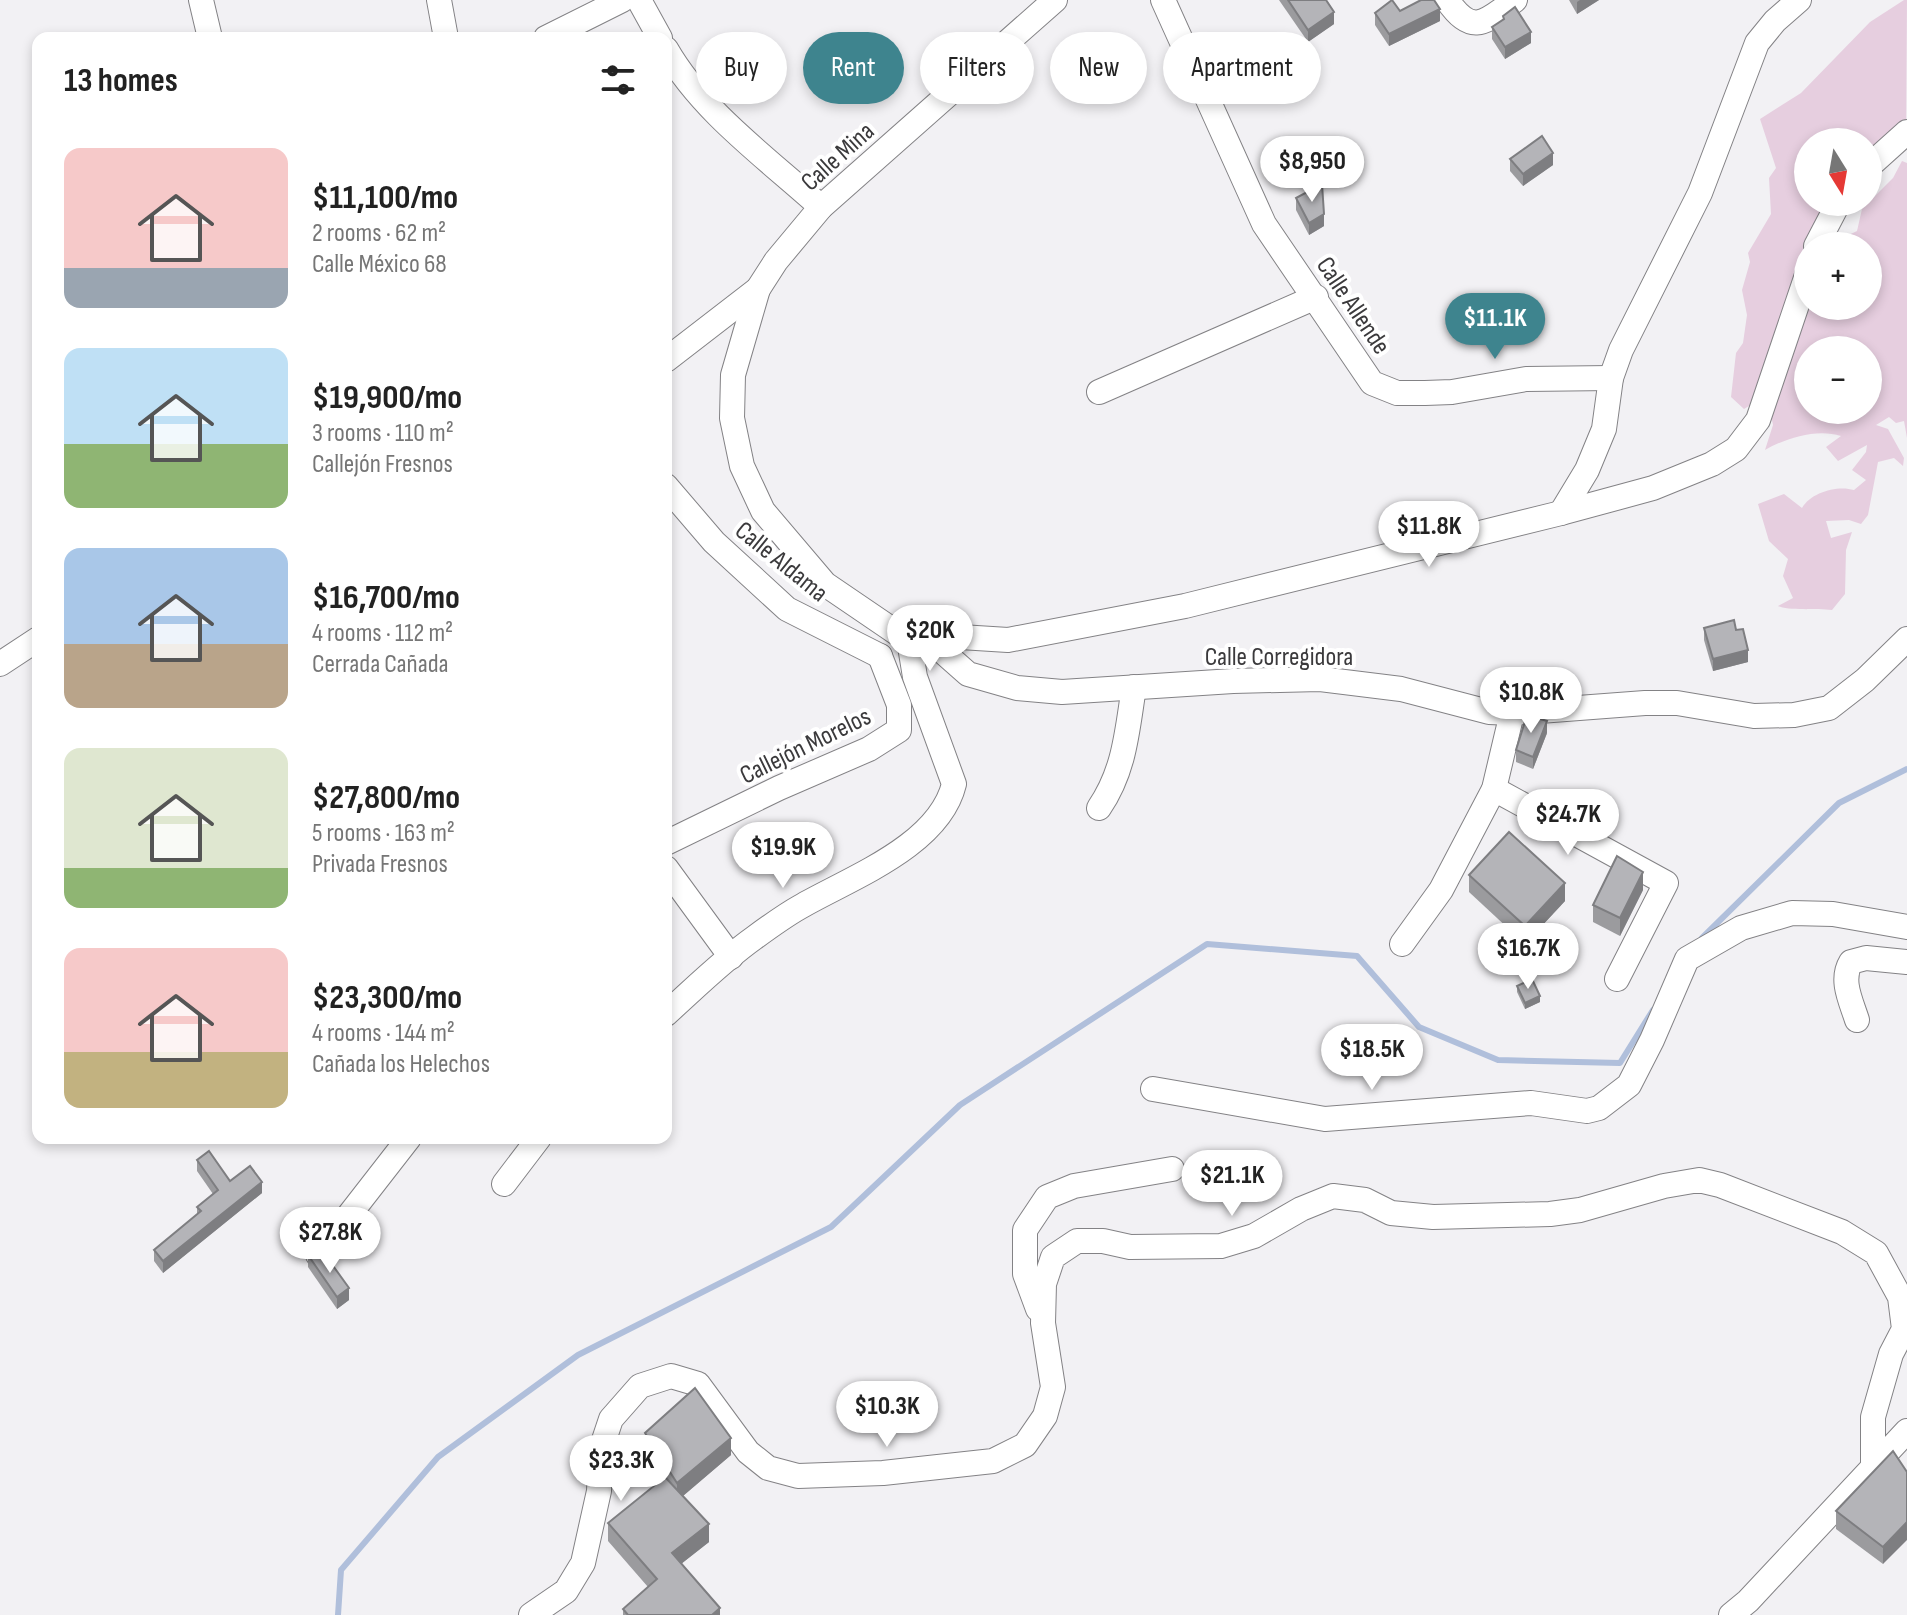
<!DOCTYPE html>
<meta charset="utf-8">
<style>
:root{--surface:#fff;--page:#f6f6f6;--text:#222;--muted:#767676;--accent:#3e848e}
body{margin:0;font-family:"Sofia Sans Condensed",sans-serif;background:var(--page);color:var(--text);height:100vh;display:flex;flex-direction:column;font-size:30px;white-space:nowrap}
*{box-sizing:border-box;margin:0}
p{font-size:26px;color:var(--muted)}
.icon{flex:none;width:44px;height:44px;fill:none;stroke:currentColor;stroke-width:2;stroke-linecap:round;stroke-linejoin:round}
.map{position:relative;flex:1;overflow:hidden}
.drawer{position:absolute;left:32px;top:32px;width:640px;height:1112px;display:flex;flex-direction:column;background:var(--surface);border-radius:16px;box-shadow:0 4px 12px #0003}
.drawer>*{flex:none}
.guide{position:absolute;left:696px;top:32px;width:760px;height:72px;display:flex;gap:16px}
.needle{width:52px;rotate:169deg}
.tools{position:absolute;left:1794px;top:128px;display:grid;gap:16px}
.tools a{display:grid;place-items:center;width:88px;height:88px;border-radius:50%;background:var(--surface);box-shadow:0 4px 12px #0003;font-size:40px}
.price{position:absolute;translate:-50% -68px;padding:0 18px;border-radius:28px;background:#fff;color:#222;font-size:26px;line-height:52px;filter:drop-shadow(0 2px 4px #0008)}
.price::after{content:'';position:absolute;left:50%;top:48px;width:24px;height:18px;margin-left:-12px;background:inherit;clip-path:polygon(0 0,100% 0,50% 100%)}
.price.on{background:var(--accent);color:#fff}
ul{padding:0;list-style:none}
li{display:flex;align-items:center;gap:24px;height:200px;padding:0 32px}
li span{display:grid;place-items:center;flex:none;width:224px;height:160px;border-radius:16px;color:#555}
li>.icon{margin-inline-start:auto}
span .icon{width:96px;height:96px;fill:#fffc;stroke-width:1}
li b{font-size:34px}
h2{display:flex;justify-content:space-between;align-items:center;height:96px;padding:0 32px;font-size:34px}
.pill{padding:0 28px;border-radius:36px;background:var(--surface);box-shadow:0 4px 12px #0003;font-size:28px;line-height:72px}
.pill.on{background:var(--accent);color:#fff}
.map>svg:first-child{display:block}
</style>
<div class="map">
<svg width="1907" height="1615" viewBox="0 0 1907 1615">
<rect width="100%" height="100%" fill="#f2f1f4"/>
<path fill="#e6cedf" fill-rule="evenodd" d="M1904 0H1907L1906 146 1868 147V142H1808V202H1837L1822 244 1838 240 1857 231 1862 209 1893 178 1902 161 1907 163V438L1904 421 1896 423 1889 417 1876 425 1888 429 1904 458 1903 466 1894 458 1878 462 1868 515 1861 524 1849 520 1826 521 1831 538 1852 532 1846 550 1845 594 1832 610C1817 608 1788 611 1778 606L1793 598 1783 576 1788 559 1769 541 1758 504 1784 494 1802 508C1811 492 1838 485 1854 490L1866 480 1852 470 1866 452 1867 445 1838 461 1826 447 1841 436C1817 428 1786 438 1765 450L1773 425 1767 395 1744 409 1731 397 1736 353 1743 343 1747 315 1742 290 1750 262 1748 253 1771 214 1769 178 1776 168 1760 119 1801 93 1870 22ZM1808 246H1868V306H1808ZM1808 350H1868V410H1808Z"/>
<g fill="none" stroke-linecap="round" stroke-linejoin="round">
<g stroke="#b0bfdb" stroke-width="6">
<polyline points="1702,938 1839,803 1907,769"/>
<polyline points="338,1615 341,1570 438,1457 578,1355 831,1227 960,1105 1207,944 1357,956 1419,1027 1498,1060 1620,1063 1653,1010"/>
</g>
<g stroke="#838285" stroke-width="26">
<g id="minor">
<polyline points="201,0 210,38"/>
<polyline points="439,0 446,38"/>
<polyline points="639,0 660,38"/>
<polyline points="1163,0 1264,224 1372,383 1397,393 1425,393 1452,392 1526,379 1611,378"/>
<path d="M1447 0C1473 37 1485 22 1515 0"/>
<polyline points="546,38 622,0"/>
<path d="M666 49C702 112 767 158 821 207"/>
<polyline points="1868,167 1907,132"/>
<polyline points="1816,246 1839,202"/>
<polyline points="758,289 733,375 732,418 742,466 763,511 825,584 897,633 1008,640 1185,606 1561,513 1653,488 1712,464 1736,449 1758,420 1808,272"/>
<polyline points="666,360 758,289 776,261 821,207 1055,0"/>
<polyline points="1099,392 1316,297"/>
<polyline points="666,486 714,542 787,609 880,656"/>
<polyline points="1561,513 1587,470 1604,429 1611,378 1621,350 1700,193 1757,43 1775,21 1799,0"/>
<polyline points="925,636 968,674 1017,688 1062,692 1233,681 1320,679 1401,689 1489,712 1512,713 1645,703 1677,703 1754,716 1794,715 1829,708 1865,680 1907,639"/>
<polyline points="0,664 38,639"/>
<polyline points="1494,789 1666,883 1617,979"/>
<path d="M1099 808C1125 770 1127 731 1134 687"/>
<polyline points="666,843 779,788 869,749 899,730 899,705 880,656"/>
<polyline points="666,868 731,957"/>
<polyline points="1402,944 1441,890 1494,789 1512,713"/>
<path d="M666 1014C695 988 723 960 754 938 769 927 784 916 800 907 850 878 939 846 954 784L915 677 908 634"/>
<path d="M1857 1020C1851 1001 1840 980 1851 962L1866 958 1907 962"/>
<polyline points="1153,1089 1325,1119 1531,1103 1587,1111 1599,1108 1629,1085 1652,1040 1687,959 1741,928 1792,913 1833,914 1907,927"/>
<polyline points="504,1184 539,1138"/>
<polyline points="318,1255 409,1138"/>
<polyline points="1038,1309 1025,1274 1025,1230 1047,1197 1074,1186 1172,1169"/>
<polyline points="531,1615 566,1591 583,1563 599,1491 601,1449 611,1419 640,1386 671,1376 698,1384 748,1452 768,1468 798,1476 883,1473 993,1461 1025,1445 1045,1416 1053,1387 1043,1323 1044,1284 1053,1257 1077,1241 1103,1241 1130,1247 1221,1246 1254,1236 1301,1209 1333,1196 1365,1200 1391,1213 1433,1217 1550,1214 1580,1210 1664,1186 1699,1180 1720,1185 1842,1232 1876,1253 1900,1297 1904,1329 1891,1354 1873,1417 1873,1470"/>
<polyline points="1731,1615 1748,1601 1907,1431"/>
</g>
</g>
<use href="#minor" stroke="#fff" stroke-width="24"/>
</g>
<g fill="#9b9b9e">
<polygon points="1279,0 1326,0 1334,24 1308,42"/>
<polygon points="1569,0 1599,0 1577,14"/>
<polygon points="1400,11 1440,21 1389,46 1375,25 1375,13"/>
<polygon points="1503,16 1531,43 1505,59 1492,39 1492,27 1503,20"/>
<polygon points="1510,159 1553,165 1523,186 1510,171"/>
<polygon points="1296,198 1324,226 1309,235 1296,210"/>
<polygon points="1704,628 1736,630 1748,662 1713,671 1704,640"/>
<polygon points="1547,733 1533,769 1516,762 1516,750"/>
<polygon points="1469,875 1565,901 1525,944 1469,892"/>
<polygon points="1643,890 1620,936 1593,922 1593,905"/>
<polygon points="1517,986 1540,1002 1525,1009 1517,992"/>
<polygon points="197,1160 230,1181 262,1193 163,1273 154,1261 154,1250 197,1214 197,1207 213,1194 197,1171"/>
<polygon points="308,1255 349,1300 337,1309 308,1267"/>
<polygon points="645,1433 731,1455 683,1496 709,1542 681,1564 720,1615 623,1615 623,1609 648,1587 608,1541 608,1523 663,1479 645,1451"/>
<polygon points="1907,1472 1883,1564 1836,1529 1836,1511"/>
</g>
<g fill="#7e7e81">
<polygon points="1580,0 1599,0 1577,14 1577,2"/>
<polygon points="1440,9 1440,21 1389,46 1389,34"/>
<polygon points="1334,12 1334,24 1308,42 1308,30"/>
<polygon points="1531,32 1531,43 1505,59 1505,47"/>
<polygon points="1553,153 1553,165 1523,186 1523,174"/>
<polygon points="1324,214 1324,226 1309,235 1309,223"/>
<polygon points="1748,650 1748,662 1713,671 1713,659"/>
<polygon points="1547,721 1547,733 1533,769 1533,757"/>
<polygon points="1643,872 1643,890 1620,936 1620,918"/>
<polygon points="1565,883 1565,901 1525,944 1525,926"/>
<polygon points="1540,996 1540,1002 1525,1009 1525,1003"/>
<polygon points="262,1182 262,1193 163,1273 163,1261"/>
<polygon points="349,1288 349,1300 337,1309 337,1297"/>
<polygon points="731,1438 731,1455 677,1501 677,1483"/>
<polygon points="1907,1522 1907,1540 1883,1564 1883,1547"/>
<polygon points="709,1524 709,1542 672,1571 672,1553"/>
<polygon points="720,1608 720,1615 712,1615"/>
</g>
<g fill="#b4b4b8" stroke="#7e7e81" stroke-width="2">
<polygon points="1288,0 1326,0 1334,12 1308,30"/>
<polygon points="1392,0 1400,11 1421,0 1434,0 1440,9 1389,34 1375,13"/>
<polygon points="1515,7 1531,32 1505,47 1492,27 1504,19 1503,16"/>
<polygon points="1542,136 1553,153 1523,174 1510,159"/>
<polygon points="1322,184 1324,214 1309,223 1296,198"/>
<polygon points="1734,620 1736,630 1743,629 1748,650 1713,659 1704,628"/>
<polygon points="1527,715 1547,721 1533,757 1516,750"/>
<polygon points="1509,832 1565,883 1525,926 1469,875"/>
<polygon points="1617,856 1643,872 1620,918 1593,905"/>
<polygon points="1532,979 1540,996 1525,1003 1517,986"/>
<polygon points="209,1151 230,1181 250,1166 262,1182 163,1261 154,1250 201,1211 197,1207 218,1190 197,1160"/>
<polygon points="308,1255 317,1258 326,1256 349,1288 337,1297"/>
<polygon points="695,1388 731,1438 677,1483 645,1433"/>
<polygon points="1893,1451 1907,1472 1907,1522 1883,1547 1836,1511"/>
<polygon points="665,1477 709,1524 672,1553 720,1608 712,1615 628,1615 623,1609 657,1579 608,1523"/>
</g>
<g text-anchor="middle" stroke-width="8" stroke-linejoin="round" paint-order="stroke">
<g font-size="26" fill="#3b3a3c" stroke="#fff">
<text transform="translate(837 156) rotate(-42)" y="9">Calle Mina</text>
<text transform="translate(1354 305) rotate(56)" y="9">Calle Allende</text>
<text transform="translate(782 561) rotate(39)" y="9">Calle Aldama</text>
<text x="1279" y="665">Calle Corregidora</text>
<text transform="translate(805 745) rotate(-26)" y="9">Callejón Morelos</text>
</g>
</g>
</svg>
<div class="tools">
<a><svg class="needle" viewBox="-14 -14 28 28"><path d="M0-13l5 13h-10z" fill="#e53935"/><path d="M0 13l5-13h-10z" fill="#767676"/></svg></a>
<a>+</a>
<a>−</a>
</div>
<b class="price" style="left:1312px;top:204px">$8,950</b>
<b class="price on" style="left:1495px;top:361px">$11.1K</b>
<b class="price" style="left:1429px;top:569px">$11.8K</b>
<b class="price" style="left:930px;top:673px">$20K</b>
<b class="price" style="left:1531px;top:735px">$10.8K</b>
<b class="price" style="left:1568px;top:857px">$24.7K</b>
<b class="price" style="left:783px;top:890px">$19.9K</b>
<b class="price" style="left:1528px;top:991px">$16.7K</b>
<b class="price" style="left:1372px;top:1092px">$18.5K</b>
<b class="price" style="left:1232px;top:1218px">$21.1K</b>
<b class="price" style="left:330px;top:1275px">$27.8K</b>
<b class="price" style="left:887px;top:1449px">$10.3K</b>
<b class="price" style="left:621px;top:1503px">$23.3K</b>
<div class="guide">
<a class="pill">Buy</a>
<a class="pill on">Rent</a>
<a class="pill">Filters</a>
<a class="pill">New</a>
<a class="pill">Apartment</a>
</div>
<section class="drawer">
<h2>13 homes<svg class="icon" aria-label="filters" viewBox="0 0 24 24"><path d="M4 7h16M4 17h16"/><circle cx="9" cy="7" r="2"/><circle cx="15" cy="17" r="2"/></svg></h2>
<ul>
<li><span style="background:linear-gradient(#f6c9c9 75%,#9aa5b1 0)"><svg class="icon" aria-label="home" viewBox="0 0 24 24"><path d="M3 11l9-7 9 7M6 9v11h12V9"/></svg></span><div><b>$11,100/mo</b><p>2 rooms · 62 m²</p><p>Calle México 68</p></div></li>
<li><span style="background:linear-gradient(#bfe0f5 60%,#8fb573 0)"><svg class="icon" aria-label="home" viewBox="0 0 24 24"><path d="M3 11l9-7 9 7M6 9v11h12V9"/></svg></span><div><b>$19,900/mo</b><p>3 rooms · 110 m²</p><p>Callejón Fresnos</p></div></li>
<li><span style="background:linear-gradient(#a9c7e8 60%,#b9a48a 0)"><svg class="icon" aria-label="home" viewBox="0 0 24 24"><path d="M3 11l9-7 9 7M6 9v11h12V9"/></svg></span><div><b>$16,700/mo</b><p>4 rooms · 112 m²</p><p>Cerrada Cañada</p></div></li>
<li><span style="background:linear-gradient(#dfe7d0 75%,#8fb573 0)"><svg class="icon" aria-label="home" viewBox="0 0 24 24"><path d="M3 11l9-7 9 7M6 9v11h12V9"/></svg></span><div><b>$27,800/mo</b><p>5 rooms · 163 m²</p><p>Privada Fresnos</p></div></li>
<li><span style="background:linear-gradient(#f6c9c9 65%,#c2b280 0)"><svg class="icon" aria-label="home" viewBox="0 0 24 24"><path d="M3 11l9-7 9 7M6 9v11h12V9"/></svg></span><div><b>$23,300/mo</b><p>4 rooms · 144 m²</p><p>Cañada los Helechos</p></div></li>
</ul>
</section>
</div>
